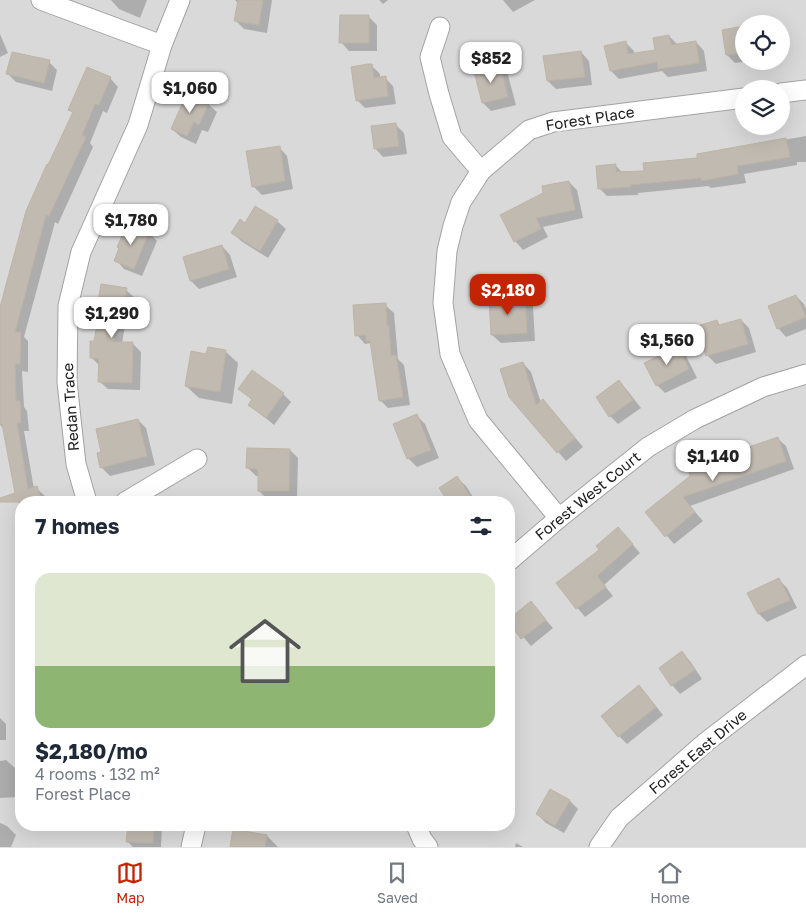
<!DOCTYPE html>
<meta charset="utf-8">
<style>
:root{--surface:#fff;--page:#f2f2f3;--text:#1f2937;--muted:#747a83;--line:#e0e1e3;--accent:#c32404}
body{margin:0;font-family:"Golos Text",sans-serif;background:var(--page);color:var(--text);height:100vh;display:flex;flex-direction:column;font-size:19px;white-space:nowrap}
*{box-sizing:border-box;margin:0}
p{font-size:16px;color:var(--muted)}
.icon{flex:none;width:28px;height:28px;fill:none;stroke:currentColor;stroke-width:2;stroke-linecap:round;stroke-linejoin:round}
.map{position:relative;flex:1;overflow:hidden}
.details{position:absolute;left:15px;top:496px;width:500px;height:335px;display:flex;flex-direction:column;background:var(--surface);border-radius:20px;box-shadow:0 5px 20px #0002}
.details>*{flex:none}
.tools{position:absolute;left:735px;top:15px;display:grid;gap:10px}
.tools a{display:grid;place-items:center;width:55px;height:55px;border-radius:50%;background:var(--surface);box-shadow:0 5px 20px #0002;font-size:25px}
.price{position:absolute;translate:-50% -42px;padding:0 11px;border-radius:10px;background:#fff;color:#222;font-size:16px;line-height:32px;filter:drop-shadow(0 1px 2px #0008)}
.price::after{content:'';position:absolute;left:50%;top:30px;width:15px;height:11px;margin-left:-8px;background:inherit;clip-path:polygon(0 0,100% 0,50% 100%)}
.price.selected{background:var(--accent);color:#fff}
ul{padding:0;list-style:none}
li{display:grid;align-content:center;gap:10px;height:265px;padding:0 20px}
li span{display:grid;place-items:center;height:155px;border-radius:15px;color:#555}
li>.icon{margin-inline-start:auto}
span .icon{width:90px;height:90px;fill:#fffc;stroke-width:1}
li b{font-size:21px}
h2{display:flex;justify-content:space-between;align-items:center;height:60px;padding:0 20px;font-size:21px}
.menu{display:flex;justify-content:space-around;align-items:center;height:70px;border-top:1px solid var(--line);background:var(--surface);font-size:14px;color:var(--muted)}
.menu a{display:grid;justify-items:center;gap:2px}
.menu .selected{color:var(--accent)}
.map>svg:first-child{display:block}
</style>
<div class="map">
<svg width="806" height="847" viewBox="0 0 806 847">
<rect width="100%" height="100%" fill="#edebe1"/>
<path fill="#dad9d9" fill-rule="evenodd" d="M0 0H806V847H0ZM744 24H781V61H744ZM744 89H781V126H744ZM21 502H509V825H21Z"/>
<g fill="#0003">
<polygon points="111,0 147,0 140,18 119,9"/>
<polygon points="235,0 272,0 267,33 244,29 236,21 238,3"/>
<polygon points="379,0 388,0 383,4"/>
<polygon points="503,0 535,0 513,12"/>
<polygon points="369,17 377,25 377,51 349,51 341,42"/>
<polygon points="744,28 744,61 749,61 735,63 727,55"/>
<polygon points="0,34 8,53 0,57"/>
<polygon points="669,36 678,45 696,42 704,51 707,71 668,77 662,71 619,79 611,71 626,43 634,51 634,54 657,51"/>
<polygon points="581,52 589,61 592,85 556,89 548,81"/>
<polygon points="49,62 57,70 52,91 16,82 8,74"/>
<polygon points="371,65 380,74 380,78 385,78 393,86 396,104 365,108 357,100"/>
<polygon points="500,66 508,75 516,105 491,111 483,103 476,72"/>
<polygon points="110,78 118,87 107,113 103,111 90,143 93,147 58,224 55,222 24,337 28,341 28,372 22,371 24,407 27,411 29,431 24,431 34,489 36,488 45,496 47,502 21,502 21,510 14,485 4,429 0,425 0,312 49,166 74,114 70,110"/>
<polygon points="208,104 217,112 208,132 202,130 196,144 181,137 172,129"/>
<polygon points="396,125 404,133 407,154 383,157 375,148"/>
<polygon points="806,136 806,162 797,162 797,165 744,174 746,183 711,188 708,186 638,193 638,195 607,196 599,188 615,165 623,173 645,172 699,159 698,155"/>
<polygon points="279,147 287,156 293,189 262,195 253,186"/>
<polygon points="569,182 577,190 583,218 543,227 548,237 523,250 515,241 502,215"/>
<polygon points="277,221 286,229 268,258 241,241 233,233 245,225"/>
<polygon points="149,233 157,241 142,276 124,269 116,260"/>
<polygon points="222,246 230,255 237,277 199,289 191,281"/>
<polygon points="126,290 135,298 131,321 126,320 122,343 133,344 141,352 140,390 108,389 99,381 100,366 91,357 101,310 98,307"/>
<polygon points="796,296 804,304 806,309 806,329 786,337 778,328"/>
<polygon points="524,298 533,306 535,341 501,343 492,335 490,300"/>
<polygon points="385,305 394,313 398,359 404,365 410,405 388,408 380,400 371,343 365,344 357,335"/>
<polygon points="741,320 749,328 756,352 716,364 707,355 717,322 721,326"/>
<polygon points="678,348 686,356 697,378 665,393 657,385"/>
<polygon points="225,351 238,363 232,404 199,398 186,386"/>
<polygon points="523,363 531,372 541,403 543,401 551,409 583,447 566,461 510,396"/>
<polygon points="619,382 627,390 641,408 618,424 610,416"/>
<polygon points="240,389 283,394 291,402 274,425 250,405 253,401"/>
<polygon points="417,416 425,424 439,458 417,467 409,459 395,425"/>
<polygon points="138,420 146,428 155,465 110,476 101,467 103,453"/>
<polygon points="777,438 786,446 794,469 690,506 703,521 674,544 647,513"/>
<polygon points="290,450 298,458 297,499 267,499 259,491 259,476 256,476 248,468"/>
<polygon points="457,478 466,486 476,502 449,502 440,488"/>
<polygon points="626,537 640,553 604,585 613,596 585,617 558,584"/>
<polygon points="779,580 787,588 797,608 767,622 759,614 749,594"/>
<polygon points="531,603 553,628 531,646 509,620"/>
<polygon points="682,653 690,661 702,679 680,694 672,685"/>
<polygon points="647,695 663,715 627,744 619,736"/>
<polygon points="0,707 0,718 6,724 6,740 0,740 0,743"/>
<polygon points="6,760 15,768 17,797 0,798 0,761"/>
<polygon points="550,790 570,801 578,809 564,833 546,823 537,814"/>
<polygon points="0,823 7,826 16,835 11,847 0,847"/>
<polygon points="129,825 162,825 161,847 133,847 128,842"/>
<polygon points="267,836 278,847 231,847"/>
<polygon points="516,843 523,847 515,847"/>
</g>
<g fill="#c1bab1" stroke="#beb4a4">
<polygon points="238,0 263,0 259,25 234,21"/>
<polygon points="340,15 369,15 369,43 339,43"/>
<polygon points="744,26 744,53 726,55 722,30"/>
<polygon points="669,35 671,45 696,41 699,63 658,69 657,62 610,71 604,46 626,41 628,54 655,50 653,38"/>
<polygon points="581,51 585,77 547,81 543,56"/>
<polygon points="12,52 50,60 44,83 6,74"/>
<polygon points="368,64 372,64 374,78 386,76 388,96 356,101 351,67"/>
<polygon points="500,65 508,97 482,103 474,71"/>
<polygon points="87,67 111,77 99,105 95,104 82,135 86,137 49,216 46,215 15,332 21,332 20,364 15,364 16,401 20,401 21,423 17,423 28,489 37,486 42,502 0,502 0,498 15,493 2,424 0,424 0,307 26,211 47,164 48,165 73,112 68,110"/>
<polygon points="187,93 209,103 199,125 194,122 187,136 171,129"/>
<polygon points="396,123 399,146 374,149 371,126"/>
<polygon points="786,138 790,157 737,166 738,174 701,181 701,178 630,185 630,187 598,189 596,166 616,164 616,172 644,171 643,163 697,158 697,154"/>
<polygon points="280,146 285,181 252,187 246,151"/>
<polygon points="569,181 575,210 536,218 541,229 514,242 500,215 543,193 542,186"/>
<polygon points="255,206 278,220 260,251 231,233 240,219 245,223"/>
<polygon points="128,223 149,232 134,269 114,261 119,248 117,247"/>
<polygon points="222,245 229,269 190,281 183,257"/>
<polygon points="101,284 127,288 123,313 118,313 113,342 133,342 132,383 98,382 99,358 90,358 90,341 94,341 100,308 97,308"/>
<polygon points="796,295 806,317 777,329 768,306"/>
<polygon points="525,297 527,333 491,335 489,299"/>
<polygon points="386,303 387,326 389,326 391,356 396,355 403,397 379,401 370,341 366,341 366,335 355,336 353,305"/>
<polygon points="741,319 748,344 706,356 697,326 717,320 719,325"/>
<polygon points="208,347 226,350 220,392 185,386 191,351 206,354"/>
<polygon points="678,347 689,369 656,386 644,363"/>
<polygon points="523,362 536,405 543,399 575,438 557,453 509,397 500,369"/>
<polygon points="252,370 284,393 266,418 248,405 252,399 238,389"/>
<polygon points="619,380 633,400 609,417 596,397"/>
<polygon points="417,414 431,450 407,459 393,424"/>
<polygon points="138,419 147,456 100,468 97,453 101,452 96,429"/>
<polygon points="778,437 786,461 683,497 695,512 665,537 645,512 690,476 689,473 700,467 744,451 743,449"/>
<polygon points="247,448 290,449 289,491 258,491 258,469 246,468"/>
<polygon points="457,476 474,502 448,502 439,488"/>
<polygon points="618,527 633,544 597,576 606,587 576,609 556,583 599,550 596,546"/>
<polygon points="779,578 790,600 758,614 747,593"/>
<polygon points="531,601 546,620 521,639 509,623 509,619"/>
<polygon points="682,651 695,670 671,686 659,668"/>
<polygon points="639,685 656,707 618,737 601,716"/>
<polygon points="550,789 570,800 555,826 536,814"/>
<polygon points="128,825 154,825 153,843 126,842"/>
<polygon points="233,829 267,835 265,847 230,847"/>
</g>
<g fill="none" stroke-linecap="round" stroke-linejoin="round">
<g stroke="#a3a3a3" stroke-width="21">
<g id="minor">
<polyline points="41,0 162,45"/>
<polyline points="440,27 430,57 439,94 452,137 481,171"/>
<polyline points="781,93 806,90"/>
<polyline points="87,502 76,464 67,382 68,306 81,252 138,125 162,45 180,0"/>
<polyline points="125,502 197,459"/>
<polyline points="559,518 478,420 450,354 443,303 447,251 453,226 461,202 481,171 529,130 553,122 744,98"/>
<polyline points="509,561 559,518 648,447 695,419 763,387 806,374"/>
<polyline points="416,825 422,839 428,847"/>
<polyline points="191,847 196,825"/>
<polyline points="599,847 619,818 706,742 806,665"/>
</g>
</g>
<use href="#minor" stroke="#fff" stroke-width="19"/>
</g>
<g text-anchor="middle" stroke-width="5" stroke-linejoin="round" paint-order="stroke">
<g font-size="15" fill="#1c1c1c" stroke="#fff">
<text transform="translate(590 119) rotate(-9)" y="5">Forest Place</text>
<text transform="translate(71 407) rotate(-94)" y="5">Redan Trace</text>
<text transform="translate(588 496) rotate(-39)" y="5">Forest West Court</text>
<text transform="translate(698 752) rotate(-40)" y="5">Forest East Drive</text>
</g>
</g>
</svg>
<div class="tools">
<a><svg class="icon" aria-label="locate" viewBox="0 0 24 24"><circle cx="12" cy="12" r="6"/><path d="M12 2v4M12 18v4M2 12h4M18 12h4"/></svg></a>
<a><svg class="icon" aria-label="layers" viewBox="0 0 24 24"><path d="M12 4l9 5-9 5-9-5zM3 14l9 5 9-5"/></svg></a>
</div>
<b class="price" style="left:491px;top:84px">$852</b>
<b class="price" style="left:190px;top:114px">$1,060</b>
<b class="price" style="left:131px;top:246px">$1,780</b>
<b class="price selected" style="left:508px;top:316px">$2,180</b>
<b class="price" style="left:112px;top:339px">$1,290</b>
<b class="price" style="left:667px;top:366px">$1,560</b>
<b class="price" style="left:713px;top:482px">$1,140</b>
<section class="details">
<h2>7 homes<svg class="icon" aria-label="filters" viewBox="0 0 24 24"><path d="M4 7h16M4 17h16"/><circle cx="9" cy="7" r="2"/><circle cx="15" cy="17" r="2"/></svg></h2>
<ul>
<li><span style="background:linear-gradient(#dfe7d0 60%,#8fb573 0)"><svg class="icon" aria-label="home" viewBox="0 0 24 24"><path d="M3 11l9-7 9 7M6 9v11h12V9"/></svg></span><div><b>$2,180/mo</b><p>4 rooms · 132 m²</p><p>Forest Place</p></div></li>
</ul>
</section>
</div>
<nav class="menu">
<a class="selected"><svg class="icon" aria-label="map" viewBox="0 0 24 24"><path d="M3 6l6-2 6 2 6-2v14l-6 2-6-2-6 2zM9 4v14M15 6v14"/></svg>Map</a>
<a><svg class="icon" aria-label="saved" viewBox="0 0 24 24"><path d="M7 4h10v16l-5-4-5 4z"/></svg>Saved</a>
<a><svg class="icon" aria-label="home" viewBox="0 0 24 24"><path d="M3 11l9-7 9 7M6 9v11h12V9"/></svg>Home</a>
</nav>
